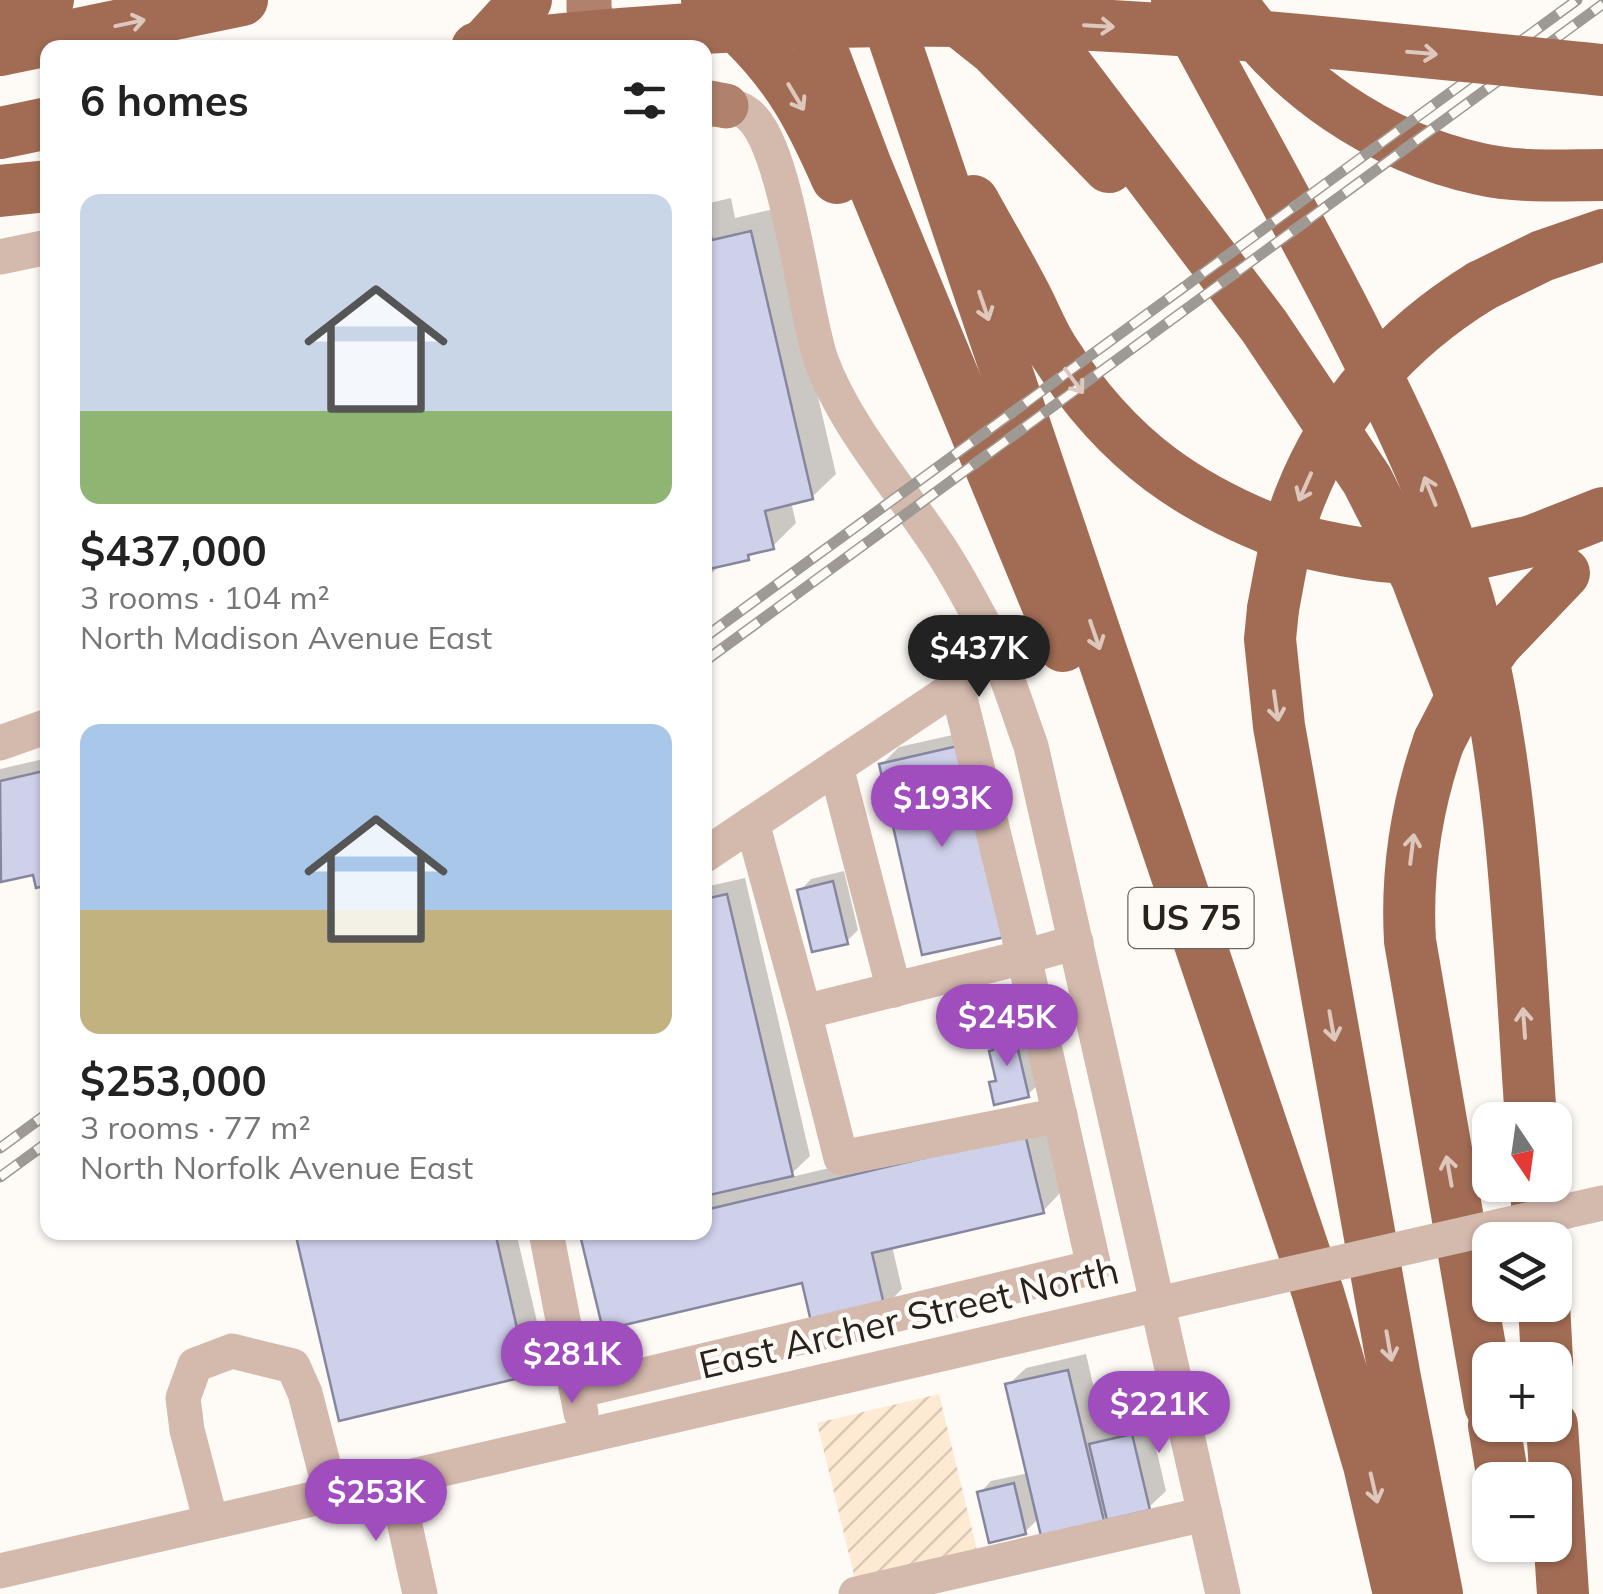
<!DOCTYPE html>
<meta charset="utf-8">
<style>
:root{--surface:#fff;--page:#f2f2f2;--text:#222;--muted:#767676;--accent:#a04dbd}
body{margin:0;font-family:Mulish,sans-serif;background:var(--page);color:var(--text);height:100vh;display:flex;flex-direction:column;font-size:38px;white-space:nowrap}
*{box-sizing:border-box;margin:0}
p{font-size:32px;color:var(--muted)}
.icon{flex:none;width:55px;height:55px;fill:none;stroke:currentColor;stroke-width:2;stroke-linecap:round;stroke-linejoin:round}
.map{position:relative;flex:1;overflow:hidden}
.details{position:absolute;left:40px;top:40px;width:672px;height:1200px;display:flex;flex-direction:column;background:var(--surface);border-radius:20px;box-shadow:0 2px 8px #0004}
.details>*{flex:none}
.needle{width:65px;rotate:167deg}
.buttons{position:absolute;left:1472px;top:1102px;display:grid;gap:20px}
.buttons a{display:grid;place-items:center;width:100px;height:100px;border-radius:20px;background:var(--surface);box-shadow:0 2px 8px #0004;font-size:50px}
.price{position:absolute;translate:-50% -85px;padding:0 22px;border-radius:35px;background:var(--accent);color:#fff;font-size:32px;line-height:65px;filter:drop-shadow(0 2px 5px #0008)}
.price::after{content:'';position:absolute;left:50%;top:60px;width:30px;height:22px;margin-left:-15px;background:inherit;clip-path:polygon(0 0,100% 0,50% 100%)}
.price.active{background:#222;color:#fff}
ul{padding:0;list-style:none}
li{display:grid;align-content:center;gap:20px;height:530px;padding:0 40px}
li span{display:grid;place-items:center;height:310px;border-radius:20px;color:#555}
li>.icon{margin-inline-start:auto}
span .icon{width:180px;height:180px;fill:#fffc;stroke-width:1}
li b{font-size:42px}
h2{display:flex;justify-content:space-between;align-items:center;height:120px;padding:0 40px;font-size:42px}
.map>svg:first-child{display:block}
</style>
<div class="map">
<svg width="1603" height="1594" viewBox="0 0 1603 1594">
<defs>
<pattern id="industrial-furrows" width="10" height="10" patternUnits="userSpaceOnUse" patternTransform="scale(2.5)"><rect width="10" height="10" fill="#feead3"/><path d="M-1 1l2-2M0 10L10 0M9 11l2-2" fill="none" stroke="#dac8b5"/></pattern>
</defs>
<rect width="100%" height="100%" fill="#fefaf6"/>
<polygon fill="url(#industrial-furrows)" points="939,1394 978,1554 856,1583 817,1423"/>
<g fill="#0003">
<polygon points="731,198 735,218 774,209 836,474 812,497 791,502 796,523 772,547 755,551 748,558 721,564 705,580 705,204"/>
<polygon points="979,729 1021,917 882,764 899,747"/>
<polygon points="48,758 48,883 35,872 3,879 0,867 0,769"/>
<polygon points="844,871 858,930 847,941 800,891 811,879"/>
<polygon points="745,878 810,1156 787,1178 1043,1118 1060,1193 1043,1211 892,1246 902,1289 884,1307 804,1280 584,1240 592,1232 705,1232 705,1198 708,1197 705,1185 705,887"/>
<polygon points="1024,1018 1039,1084 1027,1095 992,1083 998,1077 992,1034 1004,1023"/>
<polygon points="297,1232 516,1232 545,1356 527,1374"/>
<polygon points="1086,1354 1104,1432 1109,1427 1149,1418 1166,1491 1148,1508 1108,1514 1103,1519 1039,1518 1025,1532 980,1493 991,1481 1029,1473 1008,1385 1026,1368"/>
</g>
<g fill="#cfd0ea" stroke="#86879f" stroke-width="2.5">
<polygon points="705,221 707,221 712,240 751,231 813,499 765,511 774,549 748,555 749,560 705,570"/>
<polygon points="962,745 1005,937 922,955 879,764"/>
<polygon points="48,770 48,885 36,888 33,875 1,882 0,781"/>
<polygon points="833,881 848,944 812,952 797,890"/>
<polygon points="727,894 793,1176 705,1196 705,899"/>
<polygon points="1013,1028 1029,1097 994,1105 989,1082 996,1081 989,1051 993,1050 990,1033"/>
<polygon points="1025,1134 1044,1213 872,1253 885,1309 812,1326 802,1283 603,1330 581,1239 609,1232 705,1232 705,1210"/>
<polygon points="295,1232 495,1232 528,1376 339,1421"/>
<polygon points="1068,1370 1104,1521 1041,1536 1005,1384"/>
<polygon points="1132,1434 1150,1510 1107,1520 1089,1444"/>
<polygon points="1014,1483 1026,1534 989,1543 977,1492"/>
</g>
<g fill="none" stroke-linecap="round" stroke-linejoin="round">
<g stroke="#d4b9ad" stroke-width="35">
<path d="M705 111C721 107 734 103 748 114 787 143 803 308 821 360 845 426 900 488 939 547 958 576 975 608 991 639 1007 673 1018 711 1031 746L1223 1594"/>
<polyline points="0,257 48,247"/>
<polyline points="0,743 48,726"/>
<polyline points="836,767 894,990"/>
<polyline points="705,855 957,686 1024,957 1076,942"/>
<polyline points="804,1012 841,1158 1060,1115"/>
<polyline points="546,1232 581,1413"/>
<polyline points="577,1391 1094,1267 1024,957 804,1012 752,823"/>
<polyline points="395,1480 420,1594"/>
<polyline points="211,1522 187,1430 183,1398 195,1365 232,1351 293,1366 305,1393 331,1494"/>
<polyline points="0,1571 1219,1290"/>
<polyline points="856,1594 1205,1514"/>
</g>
<g stroke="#b0816c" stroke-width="45">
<polyline points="589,0 589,9 600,48"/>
<polyline points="705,102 726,106"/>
</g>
<g stroke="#a26c54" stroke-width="52">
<path d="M707 0C720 9 731 21 743 32 790 78 811 119 837 178"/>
<polyline points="803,0 866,166 1048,606 1063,646"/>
<polyline points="881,0 1318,1293 1369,1465 1399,1594"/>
<polyline points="1017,0 1264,326 1367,480 1417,578 1464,703"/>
<path d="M1177 0C1235 109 1296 216 1352 326 1400 420 1446 516 1473 618 1516 782 1519 952 1531 1120"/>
<path d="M1230 0C1288 85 1379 147 1480 169 1519 178 1563 175 1603 175"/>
<polyline points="937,4 995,50 1109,167"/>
<polyline points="0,14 48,0"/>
<polyline points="482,48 526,0"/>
<polyline points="0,50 242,0"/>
<polyline points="0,133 48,123"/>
<polyline points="0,191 48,186"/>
<path d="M973 201C990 232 1009 264 1025 295 1035 314 1042 333 1053 350 1118 452 1191 502 1304 542"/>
<polyline points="1481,286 1542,256 1603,235"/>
<polyline points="1532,541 1603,513"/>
<polyline points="1273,609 1270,639 1279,726 1395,1378 1437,1594"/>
<path d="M1439 741C1416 807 1406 872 1410 941L1490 1405"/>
<polyline points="1536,1185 1539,1240"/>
<polyline points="1544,1305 1547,1360"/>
<polyline points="1494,1425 1503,1480"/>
<polyline points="1552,1425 1563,1594"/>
</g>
<g stroke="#9e9993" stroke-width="11">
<g id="rail">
<polyline points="705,637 1577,0"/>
<polyline points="705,661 1603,4"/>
<polyline points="0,1148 48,1113"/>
<polyline points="0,1177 48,1142"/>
</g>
</g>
<use href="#rail" stroke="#fefaf6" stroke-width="8" stroke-dasharray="22" stroke-linecap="butt"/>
<polyline stroke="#d4b9ad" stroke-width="35" points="1219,1290 1602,1203"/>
<g stroke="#a26c54" stroke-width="52">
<path d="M477 48C655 28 835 17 1014 22 1211 27 1407 51 1603 70"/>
<path d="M1304 542C1355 554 1409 563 1462 556 1486 552 1509 546 1532 541"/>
<path d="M1273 609C1280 572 1286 532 1300 497 1336 406 1398 337 1481 286"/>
<polyline points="1439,741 1470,681 1497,643 1564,573"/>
</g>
</g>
<defs><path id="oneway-shaft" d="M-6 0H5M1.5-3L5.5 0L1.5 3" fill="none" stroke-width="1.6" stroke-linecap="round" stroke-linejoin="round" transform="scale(2.5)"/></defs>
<g stroke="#dec8bd">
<use href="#oneway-shaft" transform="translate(130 23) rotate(-12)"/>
<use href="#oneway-shaft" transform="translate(1099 26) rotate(3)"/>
<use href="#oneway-shaft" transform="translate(1422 53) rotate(5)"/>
<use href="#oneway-shaft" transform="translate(796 97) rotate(59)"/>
<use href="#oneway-shaft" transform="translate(984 306) rotate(71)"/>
<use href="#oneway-shaft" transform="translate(1074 381) rotate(54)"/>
<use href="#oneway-shaft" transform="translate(1305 487) rotate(114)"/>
<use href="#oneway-shaft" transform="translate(1430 491) rotate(-112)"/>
<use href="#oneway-shaft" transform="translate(1095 635) rotate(71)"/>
<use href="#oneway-shaft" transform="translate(1276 706) rotate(82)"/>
<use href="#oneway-shaft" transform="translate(1412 849) rotate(-83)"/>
<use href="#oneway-shaft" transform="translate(1524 1023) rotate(-94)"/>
<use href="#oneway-shaft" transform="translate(1332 1026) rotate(80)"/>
<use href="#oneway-shaft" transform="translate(1449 1171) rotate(-100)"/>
<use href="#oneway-shaft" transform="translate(1389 1346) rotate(80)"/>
<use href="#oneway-shaft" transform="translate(1374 1488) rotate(77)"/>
</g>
<g text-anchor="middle" stroke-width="9" stroke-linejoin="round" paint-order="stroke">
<rect fill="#fefaf6" stroke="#6a645d" stroke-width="2.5" x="1128.5" y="888" width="125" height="60" rx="8"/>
<g font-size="35" font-weight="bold" fill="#2a231b">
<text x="1191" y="930">US 75</text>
</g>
<g font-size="38" fill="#2a231b" stroke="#fefaf6">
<text transform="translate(909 1318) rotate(-13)" y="13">East Archer Street North</text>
</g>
</g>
</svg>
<div class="buttons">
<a><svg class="needle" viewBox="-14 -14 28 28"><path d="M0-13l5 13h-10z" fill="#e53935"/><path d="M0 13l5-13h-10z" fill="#767676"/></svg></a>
<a><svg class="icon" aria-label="layers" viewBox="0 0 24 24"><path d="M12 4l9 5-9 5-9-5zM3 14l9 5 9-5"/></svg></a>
<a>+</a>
<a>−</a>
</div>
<b class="price active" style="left:979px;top:700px">$437K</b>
<b class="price" style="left:942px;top:850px">$193K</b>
<b class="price" style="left:1007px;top:1069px">$245K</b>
<b class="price" style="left:572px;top:1406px">$281K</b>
<b class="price" style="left:1159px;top:1456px">$221K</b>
<b class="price" style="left:376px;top:1544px">$253K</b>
<section class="details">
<h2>6 homes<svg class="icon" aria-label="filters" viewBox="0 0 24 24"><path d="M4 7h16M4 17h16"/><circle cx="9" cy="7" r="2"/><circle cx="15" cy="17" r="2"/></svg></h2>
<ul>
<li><span style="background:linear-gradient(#c9d6e8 70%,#8fb573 0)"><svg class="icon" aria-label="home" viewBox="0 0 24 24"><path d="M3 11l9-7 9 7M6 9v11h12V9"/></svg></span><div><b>$437,000</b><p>3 rooms · 104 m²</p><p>North Madison Avenue East</p></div></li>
<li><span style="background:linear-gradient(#a9c7e8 60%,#c2b280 0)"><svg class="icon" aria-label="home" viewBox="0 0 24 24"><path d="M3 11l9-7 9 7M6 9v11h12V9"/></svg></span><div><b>$253,000</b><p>3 rooms · 77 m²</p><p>North Norfolk Avenue East</p></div></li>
</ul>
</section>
</div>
